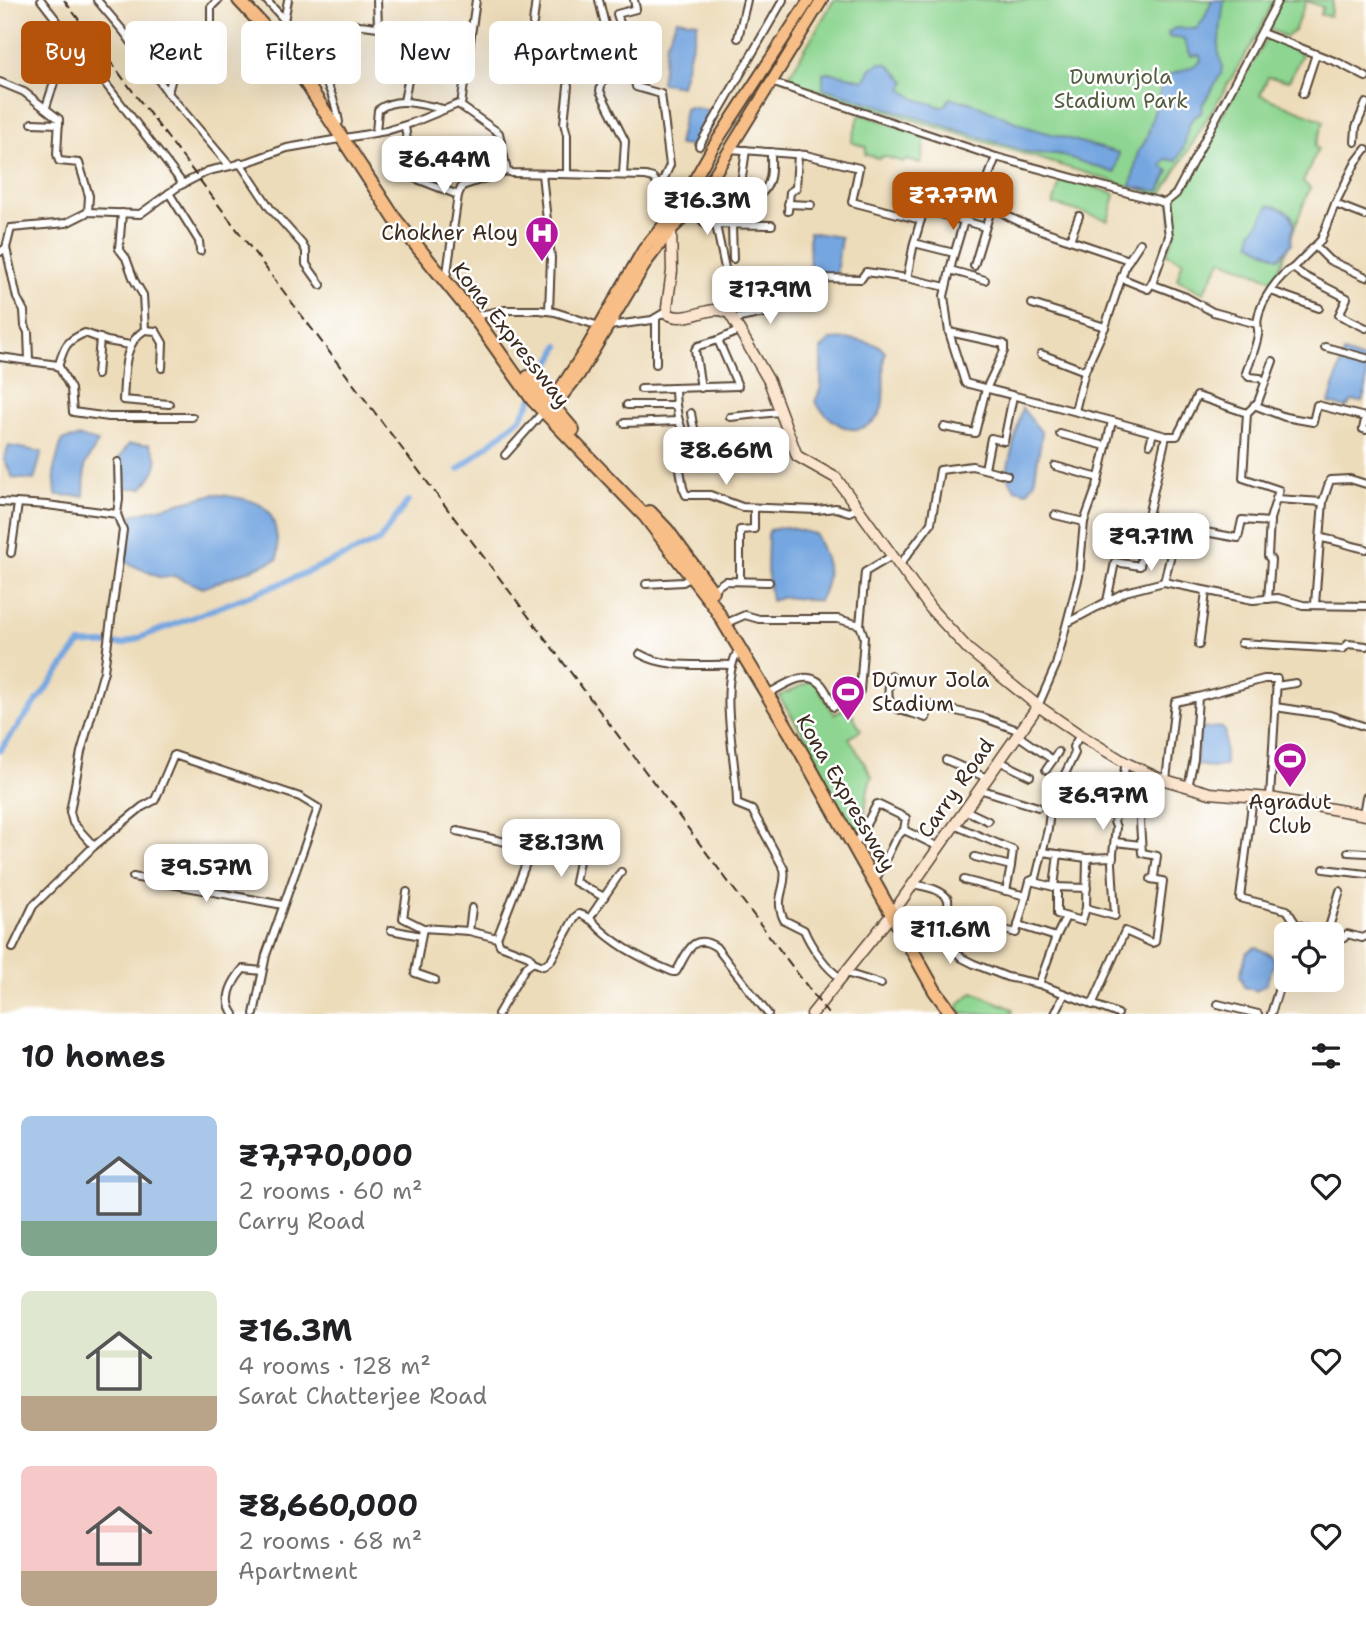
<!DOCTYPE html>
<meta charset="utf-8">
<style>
:root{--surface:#fff;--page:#f2f2f2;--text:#202124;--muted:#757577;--accent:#b45309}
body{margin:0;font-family:"Shantell Sans",sans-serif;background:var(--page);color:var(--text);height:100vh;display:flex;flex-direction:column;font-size:26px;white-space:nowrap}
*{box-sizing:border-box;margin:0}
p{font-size:23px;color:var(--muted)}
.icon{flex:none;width:38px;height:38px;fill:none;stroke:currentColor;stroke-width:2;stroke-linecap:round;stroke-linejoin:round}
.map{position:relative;height:1014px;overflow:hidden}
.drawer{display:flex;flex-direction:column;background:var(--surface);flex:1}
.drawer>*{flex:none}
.banner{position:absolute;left:21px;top:21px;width:700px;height:63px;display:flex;gap:14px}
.controls{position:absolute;left:1274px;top:922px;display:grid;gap:14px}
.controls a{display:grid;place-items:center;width:70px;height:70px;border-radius:10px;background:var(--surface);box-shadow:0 7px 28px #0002;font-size:35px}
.price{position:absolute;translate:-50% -60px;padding:0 16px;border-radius:14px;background:#fff;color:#222;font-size:23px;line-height:46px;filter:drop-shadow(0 2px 4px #0008)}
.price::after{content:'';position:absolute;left:50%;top:42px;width:21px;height:16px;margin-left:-10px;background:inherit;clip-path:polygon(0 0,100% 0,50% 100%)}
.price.on{background:var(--accent);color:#fff}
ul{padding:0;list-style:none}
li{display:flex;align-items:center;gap:21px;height:175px;padding:0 21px}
li span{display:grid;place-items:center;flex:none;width:196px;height:140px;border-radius:10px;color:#555}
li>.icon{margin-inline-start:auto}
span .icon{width:84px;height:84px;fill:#fffc;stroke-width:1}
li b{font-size:30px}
h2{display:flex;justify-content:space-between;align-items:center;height:84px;padding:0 21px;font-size:30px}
.tag{padding:0 24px;border-radius:10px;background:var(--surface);box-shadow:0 7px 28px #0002;font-size:24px;line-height:63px}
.tag.on{background:var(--accent);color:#fff}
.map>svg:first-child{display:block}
</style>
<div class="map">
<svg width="1366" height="1014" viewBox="0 0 1366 1014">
<rect width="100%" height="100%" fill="#fff"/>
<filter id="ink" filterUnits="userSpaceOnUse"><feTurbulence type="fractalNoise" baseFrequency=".0143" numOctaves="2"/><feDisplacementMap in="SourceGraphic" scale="14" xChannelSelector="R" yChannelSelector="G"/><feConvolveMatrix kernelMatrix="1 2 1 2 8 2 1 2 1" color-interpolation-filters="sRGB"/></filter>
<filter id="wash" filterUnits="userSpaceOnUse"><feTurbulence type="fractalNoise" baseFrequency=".00686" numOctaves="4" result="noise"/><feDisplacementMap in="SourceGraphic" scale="28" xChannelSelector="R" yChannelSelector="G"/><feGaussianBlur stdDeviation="1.57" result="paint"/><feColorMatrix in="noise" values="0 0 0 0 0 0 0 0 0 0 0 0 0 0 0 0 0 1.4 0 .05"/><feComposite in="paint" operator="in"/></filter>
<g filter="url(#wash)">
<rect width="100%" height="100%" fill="#eddcba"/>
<g fill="#8dd590" stroke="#648057" stroke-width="2">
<polygon points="834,0 1274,0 1259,32 1161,196 786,81"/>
<polygon points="1280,0 1333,0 1330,16 1320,15 1323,7 1306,1 1294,31 1286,37 1267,28"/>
<path d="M1268 36 1302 54 1289 81 1268 77 1260 95 1324 121 1315 146 1318 149 1303 182 1310 188C1297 219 1287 250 1274 281L1222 259 1203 293 1177 279 1183 261 1166 254 1173 237 1170 205Z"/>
<polygon points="860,114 922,134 925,139 921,163 906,160 903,162 883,156 880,159 865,154 866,147 851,142"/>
<polygon points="1064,178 1113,193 1115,195 1108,220 1053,204 1061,179"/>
<path d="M814 680 834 714 848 707 861 730 849 738 872 776C862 798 870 818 857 840L809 743 779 696Z"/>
<polygon points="973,992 1013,1009 1012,1014 961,1014 958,1005"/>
</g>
<g fill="#75a6e0" stroke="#58687f" stroke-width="2">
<path d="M1212 0H1224L1218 49 1222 66 1221 74 1203 104 1201 113C1186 119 1188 133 1184 146 1182 152 1179 156 1176 161L1166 159 1162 166 1169 171 1160 191 1131 187 1138 152 1146 140 1164 78C1176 71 1191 70 1201 61L1200 55 1191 56 1183 39 1169 37 1168 33 1175 28 1196 29 1204 19Z"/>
<polygon points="677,19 698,22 681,86 661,83 666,44"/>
<path d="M880 63 888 64 906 81 902 89 916 99 942 107 947 104 949 98 969 102 1030 128 1119 153 1115 173 1058 154 1031 153 823 88V73C839 71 849 78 865 80L871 68Z"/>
<polygon points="689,107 708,110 696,146 678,145 685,109"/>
<path d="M1269 205C1280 207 1295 212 1294 226 1293 233 1290 235 1292 243L1279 258 1251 243 1252 231 1257 226Z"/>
<polygon points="809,232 841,237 836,275 810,278"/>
<path d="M851 339 878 345 885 352C881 370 886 389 882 407 881 413 875 420 870 424 849 439 827 418 815 402L821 387V349L830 340Z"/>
<polygon points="1344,353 1366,361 1366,390 1362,402 1352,401 1346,408 1329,403"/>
<polygon points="1022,408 1042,433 1034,483 1027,492 1015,489 1006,475"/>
<polygon points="80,437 98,442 85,465 84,496 56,495 54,469 62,440"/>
<path d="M129 444H149C164 464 155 470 143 488H121L119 458Z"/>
<polygon points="9,446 42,452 34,480 13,478 4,459"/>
<path d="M214 494C266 501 277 504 278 559L203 588 174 576 161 578 125 562 132 515Z"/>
<path d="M786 527 815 534C827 560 834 573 819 601L784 597 771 601 767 569 768 534 770 530Z"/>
<polygon points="1221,727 1225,731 1225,765 1212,768 1196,764 1200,729"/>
<polygon points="1256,947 1271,955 1275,961 1266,984 1256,991 1244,987 1240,975 1247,952"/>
</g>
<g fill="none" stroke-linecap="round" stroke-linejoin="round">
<g stroke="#75a6e0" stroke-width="6">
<polyline points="537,388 559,346"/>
<polyline points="459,469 521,418 532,398"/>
<polyline points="0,750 80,644 123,644 282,583 379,541 408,501"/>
</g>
</g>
</g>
<g filter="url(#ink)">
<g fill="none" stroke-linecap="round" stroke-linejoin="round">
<g stroke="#564535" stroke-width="10">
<g id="street">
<polyline points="41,0 183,184"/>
<polyline points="97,0 124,32 168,93 229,165"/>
<path d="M266 0C297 32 332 77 339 122"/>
<polyline points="377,0 378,25"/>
<polyline points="599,0 613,58 609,77 603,75 600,91 625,141 623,175"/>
<polyline points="634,0 636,9 617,14 631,57 636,87 661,94 670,165 660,187"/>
<polyline points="284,21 288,0"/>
<polyline points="533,23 536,0"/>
<path d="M293 32C325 19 375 24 408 34L413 55 404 101"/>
<polyline points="1262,33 1339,63 1366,77"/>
<polyline points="738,38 747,0"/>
<polyline points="0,82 24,92 59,119 57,154 59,161 79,163 89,196 88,212"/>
<polyline points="771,82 996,157 1165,203 1176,194 1278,0"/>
<path d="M168 93 179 50C193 47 196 53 211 47V7L218 0"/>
<polyline points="1303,94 1316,54"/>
<polyline points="461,105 476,0"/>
<polyline points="46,107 69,37"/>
<polyline points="32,123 59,124"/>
<polyline points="405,126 412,177 458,195"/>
<path d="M376 132 378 110C397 95 422 105 443 109"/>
<polyline points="1355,142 1356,127 1366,103"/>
<polyline points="699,146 783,0"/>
<polyline points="730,149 806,155 859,168 852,202 921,220"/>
<path d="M746 150 741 184 745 191 762 193C773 182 771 167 771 152"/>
<path d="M996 157 982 194C997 219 1043 230 1070 240L1079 216"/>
<polyline points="240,163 270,208 302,244 306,251 306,264 321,285"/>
<polyline points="542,174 551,258 549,311"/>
<polyline points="567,174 567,135 564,123 568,86"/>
<polyline points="169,193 199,241 200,251"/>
<polyline points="1165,203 1169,236 1153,281 1154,285 1186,297 1213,312 1257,324"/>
<polyline points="788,204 811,205"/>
<polyline points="1335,204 1366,216"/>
<polyline points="693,209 705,224 772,225"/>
<polyline points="788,211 790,192 796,188 798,154"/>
<path d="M122 213 119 249 126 258 134 280 143 295 145 330C122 343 125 377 123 400L169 404"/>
<polyline points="964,221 953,258 944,296 949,332 965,383 1112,421 1097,486 1084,522 1079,576 1056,665 1038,706"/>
<polyline points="716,225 725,268"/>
<polyline points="732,226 733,259"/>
<polyline points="1070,240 1129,260"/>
<polyline points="914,243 907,278 946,287"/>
<polyline points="1316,247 1329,260 1366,277"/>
<polyline points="6,248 17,298 24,311 25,326 28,332 29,360"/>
<polyline points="0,252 6,248 11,228 66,223 88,212 140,214 179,186 208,171 248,162 287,148 386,131 412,123 458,104 499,133 507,171 512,173 646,176 653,178 684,219"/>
<polyline points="954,253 914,243 924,209 985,227"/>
<polyline points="974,266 992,206"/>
<polyline points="1293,268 1321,240 1335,204 1356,162 1366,149"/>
<polyline points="950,270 985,280"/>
<polyline points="447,273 458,195 462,186 507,171"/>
<polyline points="1121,278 1148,289 1153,281"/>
<polyline points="1271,291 1319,308"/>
<polyline points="1032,304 1105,327"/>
<polyline points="480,315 505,310 540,310 555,312 599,326 609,326 652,320 667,311"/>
<polyline points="734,319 776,311 777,304 818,296 820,278 861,279 866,272 907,278"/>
<polyline points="145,330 156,331 163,343 162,368"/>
<polyline points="1325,347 1366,358"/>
<polyline points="1041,354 1085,371"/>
<polyline points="0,357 58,365 71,389 73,412 109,417 192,417"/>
<polyline points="656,364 656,318"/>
<path d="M58 367C64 348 65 341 85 333L107 341 130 345"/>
<polyline points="97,375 100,338"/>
<path d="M1265 382 1260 378 1249 377 1246 373C1250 361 1256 348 1258 335 1259 329 1256 324 1258 318 1260 303 1279 274 1293 268L1304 276 1347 298 1339 315 1366 328"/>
<polyline points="701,388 695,350 698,346 718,340"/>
<polyline points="641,389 738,386 718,340 741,330"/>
<path d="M675 390C675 399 676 408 678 417 682 435 697 454 680 469L683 488 686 495H710L742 507 816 510 836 508 849 512 858 508"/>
<polyline points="627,405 676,405"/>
<polyline points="1254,405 1285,417 1313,422 1317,405 1365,417"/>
<polyline points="1075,411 1085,371 1105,327 1126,264 1140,243"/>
<path d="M691 413C692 419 694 435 700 438 713 445 772 438 789 438"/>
<polyline points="1366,416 1363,429 1366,430"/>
<polyline points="730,417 780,412"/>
<polyline points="1112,421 1166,436 1177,436 1197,396 1247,413"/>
<polyline points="624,423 679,421"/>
<polyline points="944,427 975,433 986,389 1004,351 1004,344 949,332"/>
<polyline points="1060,434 1106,446"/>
<polyline points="1166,436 1148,516 1178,527"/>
<polyline points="1150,444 1153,433"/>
<polyline points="505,455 543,412"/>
<polyline points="1055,466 1099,478"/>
<polyline points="985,469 991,438 1004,441 1013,396"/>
<polyline points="1276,499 1323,502"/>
<polyline points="0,502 47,505 117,514"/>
<polyline points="1055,515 1084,522"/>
<path d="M1320 538C1337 540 1350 546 1366 549"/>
<polyline points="11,553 18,504"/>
<polyline points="899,566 931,523 940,470 972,466 1007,475"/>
<polyline points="740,581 740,530 754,529 754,508"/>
<polyline points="1164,582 1178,527 1238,538 1242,520 1270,522"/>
<polyline points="646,584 683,582 691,577"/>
<polyline points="712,590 725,581 769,582"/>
<polyline points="1268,599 1271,560 1268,556 1270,519 1279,490 1243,478 1247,413 1258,402 1273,361"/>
<polyline points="1107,601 1115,562 1140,566 1148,516"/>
<polyline points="1315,604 1323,501 1330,480 1350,479 1366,484"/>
<polyline points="731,621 745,615 759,619 838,619 860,625"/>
<polyline points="1067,623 1125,592 1164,582 1253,600 1278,598 1303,605 1366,606"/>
<polyline points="1241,643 1343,649 1348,644 1366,646"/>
<polyline points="1199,645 1206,592"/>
<path d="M738 650C717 691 737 759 737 804L752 810 784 869C788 887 773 898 784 920L804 930C810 945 827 970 841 978"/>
<path d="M640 654C666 669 702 664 732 665"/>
<path d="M891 675C882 713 896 707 926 718L930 705 982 717 1020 731"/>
<polyline points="1276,686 1296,683"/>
<path d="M773 691C786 684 806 670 820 683 826 688 830 700 834 707"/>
<polyline points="860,691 864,637 860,625 865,572 892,556"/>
<polyline points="1275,707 1330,715 1366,727"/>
<polyline points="1017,735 1053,760 1058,752"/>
<polyline points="946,760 987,778"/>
<polyline points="999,761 1030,776"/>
<polyline points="1046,770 1053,760"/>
<polyline points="1166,780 1175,702 1198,697"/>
<polyline points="1188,787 1194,759 1198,697 1264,679 1277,679 1270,798"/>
<polyline points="979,789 1038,807"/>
<polyline points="1253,797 1240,898 1287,910 1296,924"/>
<polyline points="965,810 988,821"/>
<polyline points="1363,814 1366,797"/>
<polyline points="954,825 1013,850 1011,866"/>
<polyline points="457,831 532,848 497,938"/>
<polyline points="857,841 877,804 906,818 904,830 939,847"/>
<polyline points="1115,842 1141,845"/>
<polyline points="94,846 73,823 70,812 81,752 104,671 123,530 117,514 119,499 118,462"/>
<polyline points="532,848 580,856 575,882 604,897 589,919"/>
<polyline points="1042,852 1087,858"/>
<polyline points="1348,852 1366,853"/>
<polyline points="975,857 1011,866 1006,891"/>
<polyline points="1324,869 1366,874"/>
<polyline points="133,877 283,905"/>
<polyline points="877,877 896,838 904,830"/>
<polyline points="964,880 1026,896"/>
<polyline points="1030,881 1036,878 1048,829 1051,803 1075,753 1073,747 1080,735"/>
<path d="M913 884C925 887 940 888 948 899L950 945 962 958 974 964 1007 977 1039 984 1118 1014"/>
<polyline points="1054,887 1087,888"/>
<polyline points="1057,887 1057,914 1082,921 1086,908 1087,858 1113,857"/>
<polyline points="407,892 403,918 423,928"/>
<polyline points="604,897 621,872"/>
<polyline points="472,908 469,931 497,938 500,945 529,956 533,962"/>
<polyline points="1086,908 1115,916 1112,863 1116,827 1114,822 1126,763"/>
<polyline points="949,922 957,917 1016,933 1030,881 1054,887 1058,854"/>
<polyline points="1018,925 1056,937"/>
<polyline points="391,930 421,936"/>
<polyline points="1293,934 1296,924 1327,934 1340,891"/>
<polyline points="1332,935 1344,938 1347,934 1362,938 1366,936"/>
<polyline points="13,948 33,906 94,846 142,807 155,800 174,755 300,797 318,808 266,955 254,1014"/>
<polyline points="846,973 881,984"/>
<polyline points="435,980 415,973 423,928 469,931"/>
<polyline points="1039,984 1056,937 1066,917"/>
<polyline points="1218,1004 1258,1014"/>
<polyline points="1092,1005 1125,931 1152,943 1155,942 1163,881 1151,879 1154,877 1157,856 1142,853 1140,822 1150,774"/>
<path d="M234 1014C222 999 233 981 243 969L262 971"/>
<path d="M498 1014 525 968 533 962 543 966 551 960 575 917 579 914C589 916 594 923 601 930 622 949 647 961 673 972H676C687 954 692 931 716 947L768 1014"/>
<polyline points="1055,1014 1064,995"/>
<polyline points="1271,1014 1286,965"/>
</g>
</g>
<g stroke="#564535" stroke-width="13">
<g id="secondary">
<path d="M671 230 672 271 667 307 668 314C687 325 713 301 730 314L769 381 797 456 836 478 931 609 969 650 1038 706 1080 735 1126 763 1158 778 1210 793 1270 798 1366 815"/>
<polyline points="812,1014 892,914 1038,706"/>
</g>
</g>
<g stroke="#564535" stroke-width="14">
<g id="primary">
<polyline points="552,401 586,349 643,250 680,205 713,147 809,0"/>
<polyline points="550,411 579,375 648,260 671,230 693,209 822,0"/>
</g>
</g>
<g stroke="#564535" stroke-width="16">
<g id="highway">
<polyline points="239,0 282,46 395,219 472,314 533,400 645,516 714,606 791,734 935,991 952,1014"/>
<polyline points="528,377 573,430"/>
<polyline points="650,512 667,530 712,591"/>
</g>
</g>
<use href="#street" stroke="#fff" stroke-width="6"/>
<use href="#secondary" stroke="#fce5cf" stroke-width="10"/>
<use href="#primary" stroke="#f7be87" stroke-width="10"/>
<use href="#highway" stroke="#f7be87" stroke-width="12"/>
<polyline stroke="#3b2a1e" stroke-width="2" stroke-dasharray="10 5" stroke-linecap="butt" points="64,0 828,1014"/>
</g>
</g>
<defs>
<g id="hospital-pin" transform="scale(1.75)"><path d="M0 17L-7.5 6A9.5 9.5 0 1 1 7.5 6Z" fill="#b5179e" stroke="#fff"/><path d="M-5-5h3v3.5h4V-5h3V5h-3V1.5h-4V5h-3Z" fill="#fff"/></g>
<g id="stadium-pin" transform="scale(1.75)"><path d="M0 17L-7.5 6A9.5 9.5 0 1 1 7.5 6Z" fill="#b5179e" stroke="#fff"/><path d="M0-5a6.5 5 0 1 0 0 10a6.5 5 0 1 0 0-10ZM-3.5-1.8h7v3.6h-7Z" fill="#fff"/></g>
</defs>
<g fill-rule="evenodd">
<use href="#hospital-pin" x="542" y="233"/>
<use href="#stadium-pin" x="848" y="692"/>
<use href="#stadium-pin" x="1290" y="759"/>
</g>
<g text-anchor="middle" stroke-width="5" stroke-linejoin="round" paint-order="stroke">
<g font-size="21" fill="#545d40" stroke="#fff">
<text x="1121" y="84">Dumurjola<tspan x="1121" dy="24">Stadium Park</tspan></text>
</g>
<g font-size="21" fill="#3b2a1e" stroke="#fff" text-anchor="end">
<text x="518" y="240">Chokher Aloy</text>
<text x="872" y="687" text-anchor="start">Dumur Jola<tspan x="872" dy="24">Stadium</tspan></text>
<text x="1290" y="809" text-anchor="middle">Agradut<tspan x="1290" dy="24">Club</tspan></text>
</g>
<g font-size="21" fill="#3b2a1e" stroke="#fff">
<text transform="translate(511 335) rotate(52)" y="7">Kona Expressway</text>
<text transform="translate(956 788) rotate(-55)" y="7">Carry Road</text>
<text transform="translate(846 793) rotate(60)" y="7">Kona Expressway</text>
</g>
</g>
</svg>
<div class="controls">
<a><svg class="icon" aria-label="locate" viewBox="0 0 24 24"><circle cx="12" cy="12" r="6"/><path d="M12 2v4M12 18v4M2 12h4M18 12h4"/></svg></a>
</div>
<b class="price" style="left:444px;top:196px">₹6.44M</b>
<b class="price on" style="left:953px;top:232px">₹7.77M</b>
<b class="price" style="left:707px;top:237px">₹16.3M</b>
<b class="price" style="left:770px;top:326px">₹17.9M</b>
<b class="price" style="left:726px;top:487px">₹8.66M</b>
<b class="price" style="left:1151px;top:573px">₹9.71M</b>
<b class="price" style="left:1103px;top:832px">₹6.97M</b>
<b class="price" style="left:561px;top:879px">₹8.13M</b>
<b class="price" style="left:206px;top:904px">₹9.57M</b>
<b class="price" style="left:950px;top:966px">₹11.6M</b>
<div class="banner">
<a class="tag on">Buy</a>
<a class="tag">Rent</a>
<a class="tag">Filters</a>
<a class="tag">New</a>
<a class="tag">Apartment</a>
</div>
</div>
<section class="drawer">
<h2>10 homes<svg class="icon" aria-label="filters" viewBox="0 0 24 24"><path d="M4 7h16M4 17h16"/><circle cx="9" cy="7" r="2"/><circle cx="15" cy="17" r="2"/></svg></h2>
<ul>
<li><span style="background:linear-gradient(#a9c7e8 75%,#7fa58c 0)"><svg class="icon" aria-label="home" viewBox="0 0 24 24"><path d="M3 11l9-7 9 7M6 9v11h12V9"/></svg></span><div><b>₹7,770,000</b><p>2 rooms · 60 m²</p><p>Carry Road</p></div><svg class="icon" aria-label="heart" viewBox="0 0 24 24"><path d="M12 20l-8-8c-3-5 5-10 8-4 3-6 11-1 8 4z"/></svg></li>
<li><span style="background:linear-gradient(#dfe7d0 75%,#b9a48a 0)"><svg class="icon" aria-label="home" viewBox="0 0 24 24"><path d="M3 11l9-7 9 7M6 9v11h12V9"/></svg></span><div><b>₹16.3M</b><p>4 rooms · 128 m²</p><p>Sarat Chatterjee Road</p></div><svg class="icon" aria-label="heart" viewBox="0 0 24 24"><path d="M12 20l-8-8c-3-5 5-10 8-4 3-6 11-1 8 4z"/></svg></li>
<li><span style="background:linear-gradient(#f6c9c9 75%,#b9a48a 0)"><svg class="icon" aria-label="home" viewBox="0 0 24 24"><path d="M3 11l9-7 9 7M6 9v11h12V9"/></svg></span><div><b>₹8,660,000</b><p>2 rooms · 68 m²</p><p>Apartment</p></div><svg class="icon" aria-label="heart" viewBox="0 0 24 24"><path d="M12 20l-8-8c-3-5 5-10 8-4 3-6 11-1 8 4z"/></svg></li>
</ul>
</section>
